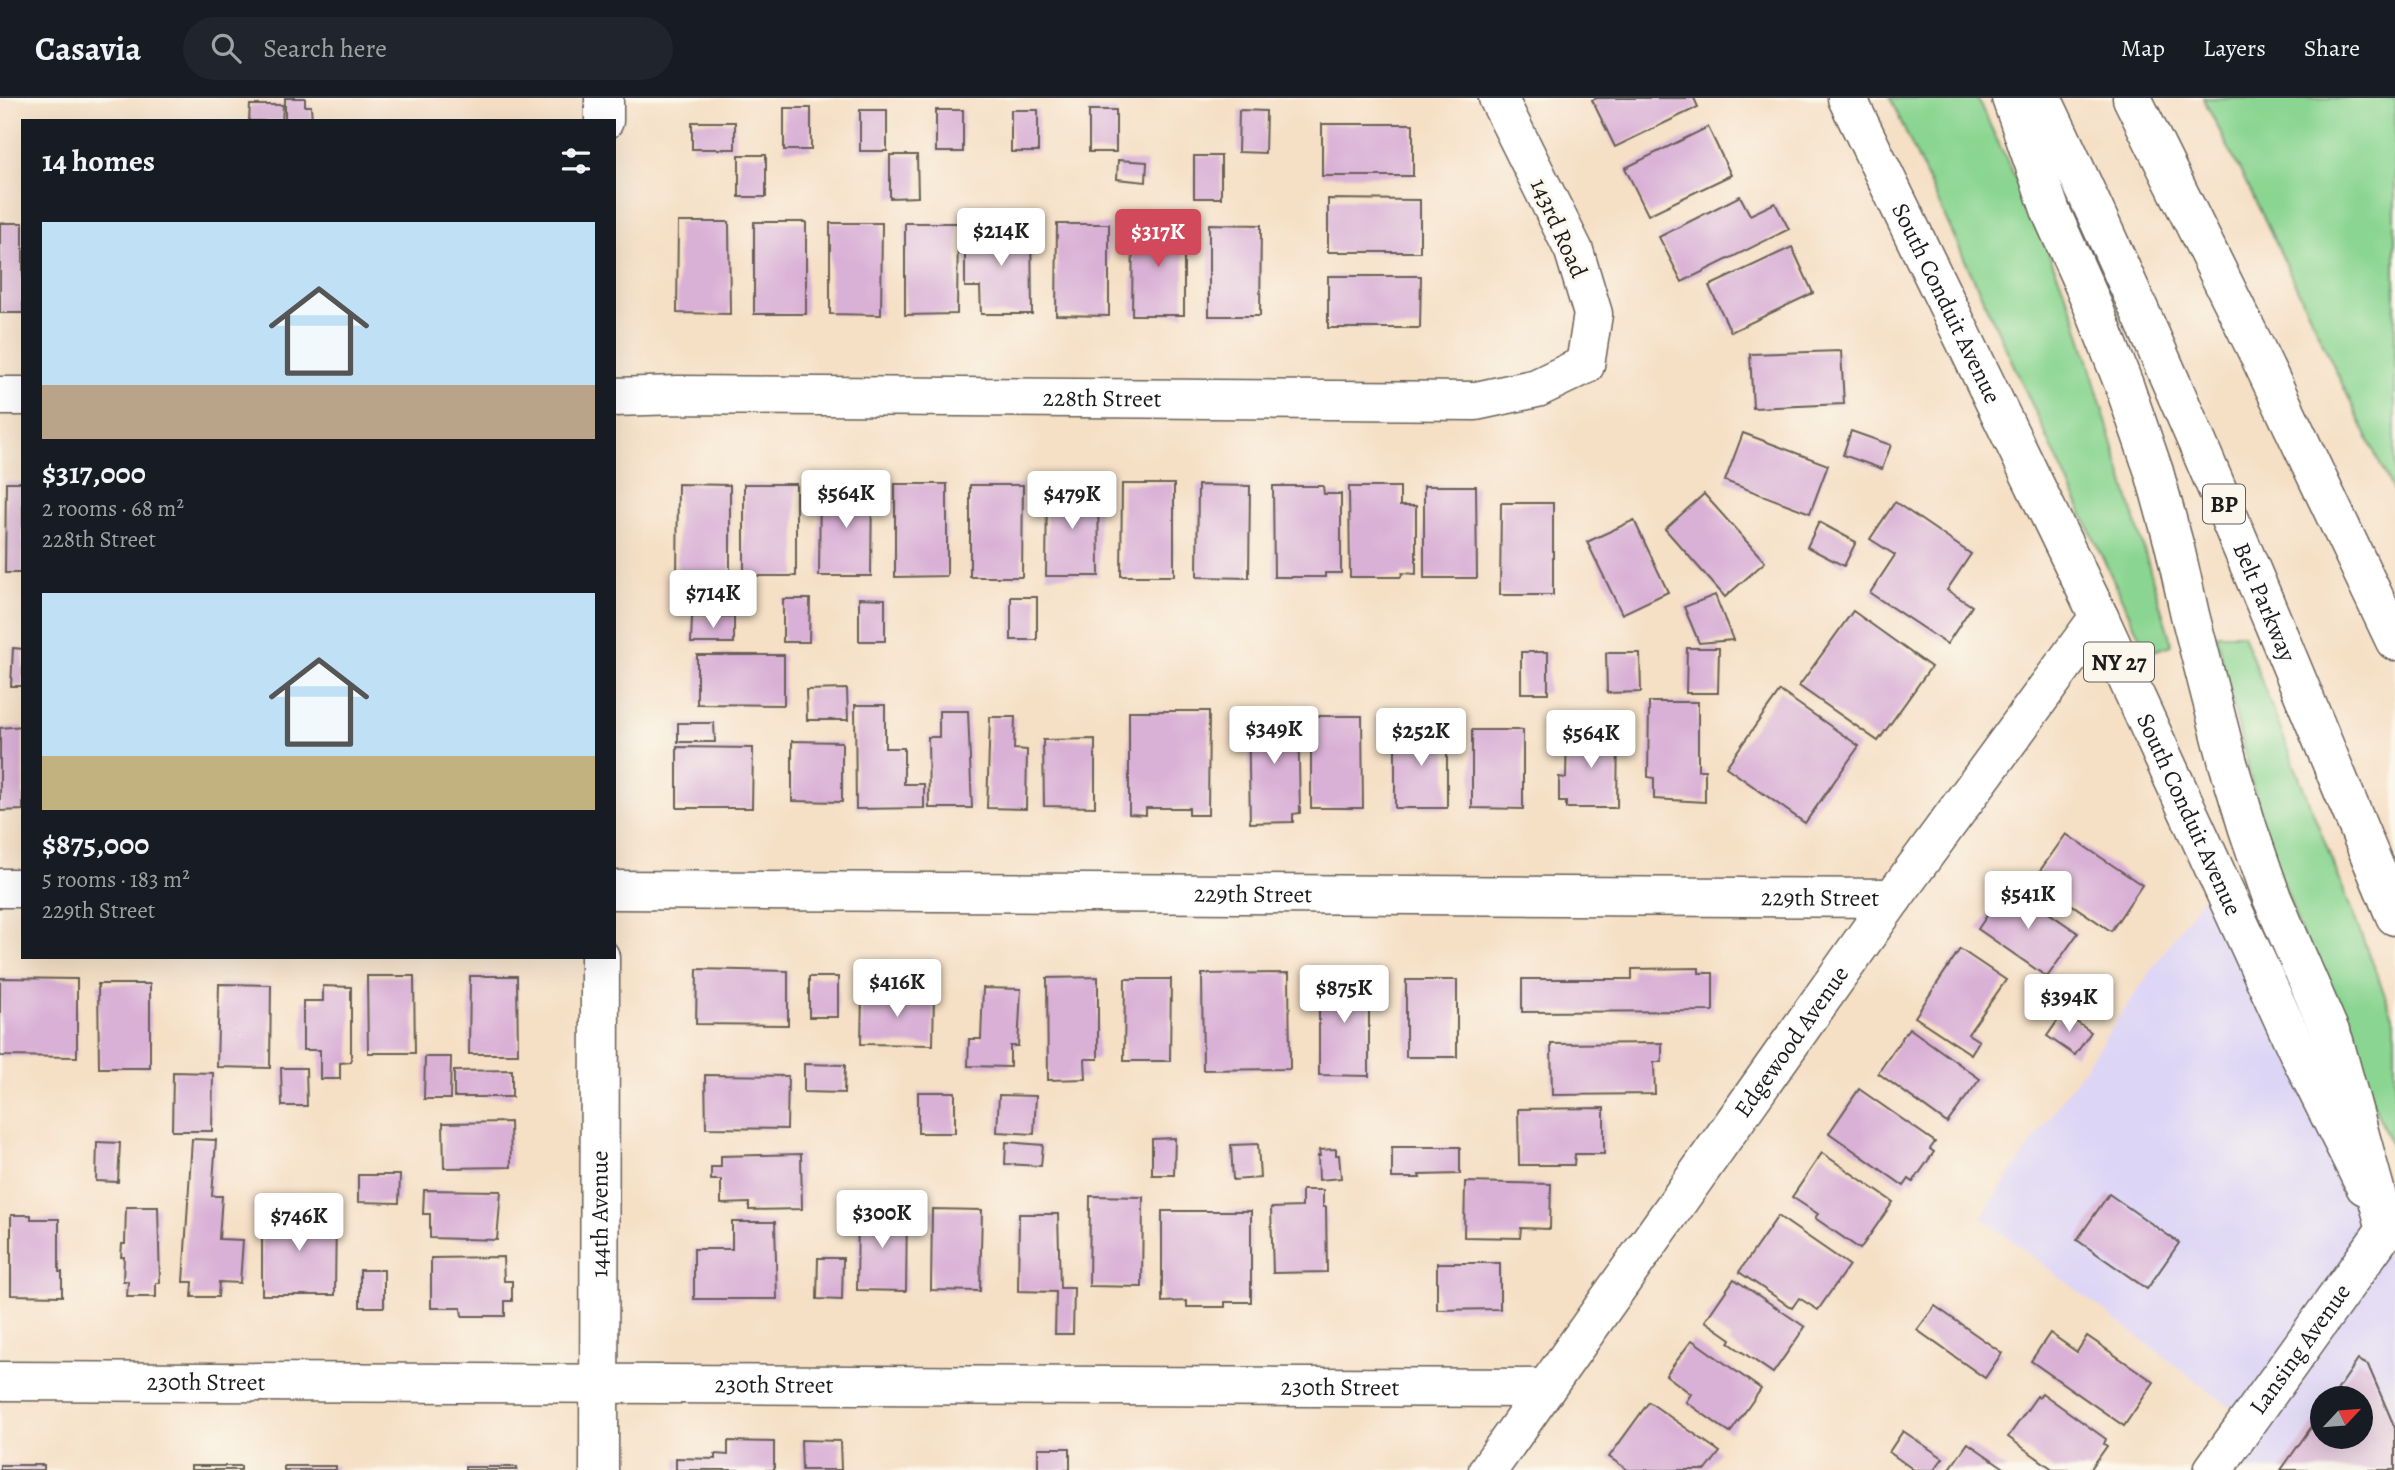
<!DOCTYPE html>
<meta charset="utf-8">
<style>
:root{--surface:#171b24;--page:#20242c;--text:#f1f3f6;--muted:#9ea1a6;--line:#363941;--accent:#d1495b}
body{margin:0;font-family:Alegreya,serif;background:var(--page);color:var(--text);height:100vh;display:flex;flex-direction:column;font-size:26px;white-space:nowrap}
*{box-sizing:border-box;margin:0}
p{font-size:23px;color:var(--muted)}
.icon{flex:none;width:38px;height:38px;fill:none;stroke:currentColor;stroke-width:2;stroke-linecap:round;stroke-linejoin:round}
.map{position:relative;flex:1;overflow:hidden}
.panel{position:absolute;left:21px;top:21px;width:595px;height:840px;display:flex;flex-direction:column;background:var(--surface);border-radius:0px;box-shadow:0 7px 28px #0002}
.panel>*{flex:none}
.needle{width:46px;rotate:64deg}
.buttons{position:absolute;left:2310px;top:1288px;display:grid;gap:14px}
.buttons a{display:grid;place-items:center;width:63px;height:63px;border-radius:50%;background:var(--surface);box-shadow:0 7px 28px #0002;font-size:35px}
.price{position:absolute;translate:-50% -60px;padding:0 16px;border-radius:7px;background:#fff;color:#222;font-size:23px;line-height:46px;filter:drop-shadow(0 2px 4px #0008)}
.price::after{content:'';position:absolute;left:50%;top:42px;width:21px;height:16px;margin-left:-10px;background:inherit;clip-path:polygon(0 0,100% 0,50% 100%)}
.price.selected{background:var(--accent);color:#fff}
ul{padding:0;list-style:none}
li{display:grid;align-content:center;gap:14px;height:371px;padding:0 21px}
li span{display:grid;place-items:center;height:217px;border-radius:0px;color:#555}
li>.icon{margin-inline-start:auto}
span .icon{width:126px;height:126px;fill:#fffc;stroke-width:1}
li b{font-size:30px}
h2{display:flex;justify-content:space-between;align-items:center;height:84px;padding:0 21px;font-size:30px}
header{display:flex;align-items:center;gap:42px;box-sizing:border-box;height:98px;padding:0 35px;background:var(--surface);border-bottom:2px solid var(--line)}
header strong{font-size:33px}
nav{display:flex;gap:38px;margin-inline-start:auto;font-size:24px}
.search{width:490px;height:63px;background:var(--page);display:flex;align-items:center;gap:18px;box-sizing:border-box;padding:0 24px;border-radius:38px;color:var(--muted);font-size:26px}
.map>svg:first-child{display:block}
</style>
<header>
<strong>Casavia</strong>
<div class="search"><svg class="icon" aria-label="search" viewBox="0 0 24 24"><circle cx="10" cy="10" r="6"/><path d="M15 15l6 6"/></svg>Search here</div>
<nav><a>Map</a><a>Layers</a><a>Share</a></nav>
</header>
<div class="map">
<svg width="2395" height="1372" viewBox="0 0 2395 1372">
<rect width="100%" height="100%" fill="#fbf7ec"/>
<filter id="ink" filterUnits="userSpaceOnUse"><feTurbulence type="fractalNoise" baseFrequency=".0143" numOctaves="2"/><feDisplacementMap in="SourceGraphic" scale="14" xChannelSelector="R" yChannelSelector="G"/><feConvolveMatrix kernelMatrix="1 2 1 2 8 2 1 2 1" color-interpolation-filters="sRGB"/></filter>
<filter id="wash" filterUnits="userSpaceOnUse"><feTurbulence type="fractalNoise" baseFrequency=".00686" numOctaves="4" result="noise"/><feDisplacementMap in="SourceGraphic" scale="28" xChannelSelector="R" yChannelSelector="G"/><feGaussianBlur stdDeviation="1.57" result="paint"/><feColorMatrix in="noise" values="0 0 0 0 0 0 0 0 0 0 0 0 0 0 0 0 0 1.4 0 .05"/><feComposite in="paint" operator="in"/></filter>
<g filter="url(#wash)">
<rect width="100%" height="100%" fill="#f5dfc5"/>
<path fill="#ddd5f6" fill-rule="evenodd" d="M2207 792 2395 1174V1372H2224L2255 1328 1981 1119ZM2322 1300H2361V1339H2322Z"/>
<g fill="#8ad591" stroke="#537856" stroke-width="2">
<polygon points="1890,0 1977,0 2030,111 2075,218 2172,547 2147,555"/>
<polygon points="2203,0 2395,0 2395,398 2264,120"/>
<polygon points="2216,536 2243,536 2395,923 2395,1056 2311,862 2261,723"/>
</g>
<g id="blocks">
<g fill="#d9b0d6">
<polygon points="285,0 305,0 305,8 311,8 312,23 285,23"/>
<polygon points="1597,0 1694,0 1698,9 1615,49 1592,2"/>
<polygon points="250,7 283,7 282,23 249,23"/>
<rect x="784" y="10" width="27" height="42"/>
<rect x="860" y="12" width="27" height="41"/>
<rect x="936" y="12" width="27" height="42"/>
<rect x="1011" y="12" width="27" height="42"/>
<rect x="1089" y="12" width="27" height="42"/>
<polygon points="1239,12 1266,13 1265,55 1238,54"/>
<rect x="692" y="24" width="43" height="27"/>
<rect x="1322" y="26" width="91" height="52"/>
<polygon points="1708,29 1731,77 1648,117 1625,70"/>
<rect x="739" y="57" width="27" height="42"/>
<polygon points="890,57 917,57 918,99 890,100"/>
<rect x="1194" y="58" width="27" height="42"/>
<polygon points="1118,62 1147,64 1146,84 1117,81"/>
<polygon points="1740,98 1750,117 1775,105 1789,131 1682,184 1659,139"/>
<polygon points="1328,101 1420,102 1420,154 1328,154"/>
<polygon points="678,124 729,124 730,216 677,215"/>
<rect x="754" y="124" width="52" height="92"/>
<rect x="0" y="125" width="23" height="90"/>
<polygon points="830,125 882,125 881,217 830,216"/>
<polygon points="905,125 958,125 957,216 905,217"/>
<polygon points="1031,125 1032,216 981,216 980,189 965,189 965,135 981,135 981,126"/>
<polygon points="1133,125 1184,125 1184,217 1132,217"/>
<polygon points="1057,126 1109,126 1109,218 1056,217"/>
<polygon points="1209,126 1261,127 1260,218 1209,218"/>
<polygon points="1792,149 1813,195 1731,234 1709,188"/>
<polygon points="1328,178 1421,178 1420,230 1328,230"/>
<polygon points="1841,253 1844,306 1753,310 1750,256"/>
<polygon points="1851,333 1891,347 1882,371 1843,357"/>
<polygon points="1743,335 1828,367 1810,415 1725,383"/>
<polygon points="6,384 23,384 23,475 5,475"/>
<polygon points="678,386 730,387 730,478 677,478"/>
<rect x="744" y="386" width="52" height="92"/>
<polygon points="820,386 872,386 871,478 819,478"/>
<polygon points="895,386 947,386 947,478 895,479"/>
<polygon points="1047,386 1098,387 1099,478 1046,478"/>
<polygon points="1122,386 1174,386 1174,478 1121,478"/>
<polygon points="970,387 1023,387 1022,479 970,479"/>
<polygon points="1198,387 1250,388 1249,480 1197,479"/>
<polygon points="1273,388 1323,388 1324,396 1341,396 1341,475 1325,475 1325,479 1274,479"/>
<polygon points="1424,388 1476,388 1477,480 1424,480"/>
<polygon points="1349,389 1400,389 1400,408 1416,408 1416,476 1402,475 1401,479 1350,479"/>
<polygon points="1704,396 1765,464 1725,499 1665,431"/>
<polygon points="1895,404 1971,456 1947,492 1972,508 1947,546 1870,495 1895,457 1870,441"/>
<polygon points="1501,405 1553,405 1553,497 1500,497"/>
<polygon points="1634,422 1668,494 1622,516 1587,444"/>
<polygon points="1819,424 1856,444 1844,468 1807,449"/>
<polygon points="1715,497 1733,542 1699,545 1684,509"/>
<rect x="1011" y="499" width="26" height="43"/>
<polygon points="859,500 885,501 885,543 859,543"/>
<polygon points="783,501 810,501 809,544 783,544"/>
<polygon points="1853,513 1931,569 1878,643 1799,588"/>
<polygon points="734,518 734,545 691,545 692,519"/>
<polygon points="13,550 23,551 23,588 11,588"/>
<polygon points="1687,550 1719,550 1718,595 1686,595"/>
<rect x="1521" y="554" width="27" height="41"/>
<polygon points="1606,555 1640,555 1641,594 1607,595"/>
<polygon points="697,557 784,557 784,607 697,606"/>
<polygon points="847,591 848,622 807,622 806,592"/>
<polygon points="1780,593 1859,648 1805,725 1726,669"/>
<polygon points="1649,604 1698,604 1698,672 1705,672 1705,704 1654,701 1654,680 1648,679"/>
<polygon points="855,607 885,607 885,650 904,650 904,686 924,686 924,710 856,711"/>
<polygon points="1298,612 1300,715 1293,716 1293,724 1250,725 1248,613"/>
<polygon points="939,613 968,613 972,710 929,710 928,639 939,639"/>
<polygon points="1129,613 1209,613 1208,717 1189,717 1189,710 1146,710 1146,717 1129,716"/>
<polygon points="1311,618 1362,618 1363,710 1311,710"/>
<polygon points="990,619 1015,619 1014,651 1027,652 1026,711 987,710"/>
<polygon points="678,625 714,625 715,644 678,644"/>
<polygon points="23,628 23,712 0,713 0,630"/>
<rect x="1395" y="631" width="52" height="79"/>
<polygon points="1472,632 1523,632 1523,711 1472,710"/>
<polygon points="1567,632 1618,632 1617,710 1566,710 1566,704 1559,704 1559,679 1566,680"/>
<polygon points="1095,641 1095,709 1044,708 1043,642"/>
<polygon points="792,643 842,644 842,704 792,703"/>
<polygon points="677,649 753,650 752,710 677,710"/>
<polygon points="2066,736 2142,787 2111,833 2034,781"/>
<polygon points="2008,787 2078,835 2047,879 1978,831"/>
<polygon points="1960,851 2006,882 1968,936 1979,943 1971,956 1915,919"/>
<polygon points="1699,870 1699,875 1713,875 1713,913 1522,914 1522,881 1632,881 1632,871"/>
<polygon points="697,871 788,873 788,927 696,926"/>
<polygon points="1289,875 1290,971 1203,972 1202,876"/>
<polygon points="1319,876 1369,877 1369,978 1319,977"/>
<polygon points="367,878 414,878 415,955 368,955"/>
<polygon points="470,878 517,878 518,956 469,956"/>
<rect x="809" y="879" width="29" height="40"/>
<polygon points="1098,879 1098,961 1085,961 1086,981 1048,982 1047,880"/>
<polygon points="0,880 77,881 77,959 0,958"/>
<polygon points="1125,881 1171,881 1170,963 1124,963"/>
<rect x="1406" y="882" width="51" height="77"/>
<polygon points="98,886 150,886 150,970 99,970"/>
<polygon points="219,886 271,887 270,970 217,969"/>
<polygon points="323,888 351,889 351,964 340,965 340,981 320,981 320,952 303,952 303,903 323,903"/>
<polygon points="983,890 1021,891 1018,948 1010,948 1010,969 968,968 969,941 981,941"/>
<polygon points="862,895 934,896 933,947 861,946"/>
<polygon points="2063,915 2091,934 2075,957 2047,938"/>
<polygon points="1909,930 1980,981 1947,1025 1878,975"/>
<polygon points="1662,945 1662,964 1654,964 1655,996 1552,997 1551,946"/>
<polygon points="425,959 451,959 450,1001 424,1001"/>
<polygon points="804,966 845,967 844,995 804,994"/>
<polygon points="281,970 306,970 307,1008 282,1008"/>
<polygon points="512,972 512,999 454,999 454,973"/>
<polygon points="173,974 213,975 212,1033 172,1033"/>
<polygon points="705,977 788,978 787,1031 706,1030"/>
<polygon points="1859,991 1935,1044 1930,1051 1934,1054 1913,1084 1909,1081 1904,1088 1829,1035"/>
<rect x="918" y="994" width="37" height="41"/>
<polygon points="999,997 1036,998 1034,1036 997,1034"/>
<polygon points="1604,1010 1604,1056 1575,1056 1574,1067 1519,1067 1518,1011"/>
<polygon points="510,1024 511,1069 444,1070 443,1025"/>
<polygon points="1175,1040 1174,1077 1152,1077 1152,1041"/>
<polygon points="192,1041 216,1042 212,1098 222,1098 219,1141 243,1142 240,1185 219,1184 218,1199 192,1199 193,1184 183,1184"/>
<polygon points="97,1044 120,1045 118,1084 96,1083"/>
<polygon points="1006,1044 1043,1047 1041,1068 1005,1066"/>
<polygon points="1258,1046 1260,1080 1233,1082 1231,1047"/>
<polygon points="1392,1049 1460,1049 1460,1076 1419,1077 1420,1080 1392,1080"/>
<polygon points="1336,1051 1336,1057 1339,1057 1341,1080 1319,1082 1318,1058 1320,1058 1319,1052"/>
<polygon points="1822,1055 1893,1104 1860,1151 1815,1120 1818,1116 1792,1099"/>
<polygon points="801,1056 802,1111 749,1112 749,1105 721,1106 721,1082 711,1082 711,1069 721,1069 721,1058"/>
<polygon points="358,1077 400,1077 399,1105 358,1104"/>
<polygon points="1465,1084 1551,1086 1550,1131 1521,1130 1520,1140 1464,1139"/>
<polygon points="424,1092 501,1093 497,1142 430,1140 430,1116 423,1116"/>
<polygon points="1302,1092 1323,1092 1323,1109 1326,1109 1327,1174 1273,1175 1271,1110 1302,1109"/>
<polygon points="2109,1096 2179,1145 2147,1191 2077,1142"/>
<polygon points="1090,1098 1143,1099 1142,1189 1089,1188"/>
<polygon points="126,1109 158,1109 160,1185 156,1185 156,1199 127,1199 128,1183 123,1183 124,1159 121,1159 122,1146 125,1146"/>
<polygon points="858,1110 907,1111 906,1193 857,1192"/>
<polygon points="932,1111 982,1112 980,1193 931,1192"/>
<polygon points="1162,1113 1251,1113 1251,1204 1225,1204 1225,1209 1187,1209 1187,1203 1162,1204"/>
<polygon points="262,1114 336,1114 335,1197 262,1197"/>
<polygon points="1019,1116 1058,1116 1060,1190 1074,1190 1073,1236 1055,1236 1056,1194 1018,1193"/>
<polygon points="11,1117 31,1117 31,1121 59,1121 59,1174 62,1174 62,1198 11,1197"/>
<polygon points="1778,1118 1849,1167 1818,1212 1799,1200 1792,1210 1739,1174"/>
<polygon points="732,1124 775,1124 777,1201 694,1201 694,1151 732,1151"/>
<polygon points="503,1159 504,1183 512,1183 512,1203 505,1203 505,1218 462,1218 461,1210 431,1210 431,1160"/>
<polygon points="818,1160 843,1160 842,1202 817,1201"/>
<polygon points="1437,1165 1500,1165 1500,1211 1437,1212"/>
<rect x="360" y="1172" width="24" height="37"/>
<polygon points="1734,1181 1805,1229 1773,1275 1729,1245 1731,1241 1705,1223"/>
<polygon points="1935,1208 2002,1255 1985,1280 1917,1232"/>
<polygon points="2050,1235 2077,1254 2087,1238 2154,1284 2124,1328 2031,1263"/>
<polygon points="1692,1242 1761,1291 1730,1335 1686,1304 1691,1296 1666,1277"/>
<polygon points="2358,1262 2368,1267 2395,1330 2395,1372 2281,1372 2322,1314 2322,1339 2361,1339 2361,1300 2332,1300"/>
<polygon points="2042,1295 2106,1341 2104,1346 2107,1348 2090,1372 2054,1372 2008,1339 2037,1298 2039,1299"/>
<polygon points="1649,1304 1720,1354 1706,1372 1628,1372 1609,1359"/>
<polygon points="1903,1333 1943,1360 1934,1372 1914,1372 1889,1354"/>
<polygon points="801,1342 840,1343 841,1372 802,1372"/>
<polygon points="728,1343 774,1344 774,1372 676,1372 676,1360 715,1361 715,1356 728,1357"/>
<polygon points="1968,1345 2007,1372 1949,1372"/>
<rect x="1038" y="1350" width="32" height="22"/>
<rect x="0" y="1367" width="44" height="5"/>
<rect x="191" y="1368" width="50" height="4"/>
<rect x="284" y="1368" width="52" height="4"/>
<rect x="465" y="1369" width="52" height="3"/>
</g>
</g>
</g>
<g filter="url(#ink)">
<use href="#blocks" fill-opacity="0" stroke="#686057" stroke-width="2"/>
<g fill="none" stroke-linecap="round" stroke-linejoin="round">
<g stroke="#686057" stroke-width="41">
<g id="minor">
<polyline points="604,23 604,0"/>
<polyline points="0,298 23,298"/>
<path id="s1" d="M614 299 678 297 1476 303 1537 290 1585 267 1593 216 1574 153 1498 0"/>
<polyline points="0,790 23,790"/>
<path id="s2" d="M614 792 1893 800"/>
<path id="s3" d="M0 1283 1546 1290"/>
<path id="s4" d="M599 1372 600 859"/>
<path id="s5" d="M1488 1372 1893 800 2099 519"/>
<path id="s6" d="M2213 1372 2386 1131"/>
</g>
</g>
<g stroke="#686057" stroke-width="41">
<g id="primary">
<path id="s7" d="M1847 0 2099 519 2299 956 2365 1088"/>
</g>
</g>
<g stroke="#686057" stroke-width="41">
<g id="motorway">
<polyline points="2011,0 2051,114 2090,201 2124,287 2154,374 2175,450 2190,517 2228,665 2248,731 2272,800 2334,943 2386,1131"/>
<path id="s8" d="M2042 0C2170 268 2281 544 2395 818"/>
<polyline points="2132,0 2255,249 2395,543"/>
</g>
</g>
<use href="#minor" stroke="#fff" stroke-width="38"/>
<use href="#primary" stroke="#fff" stroke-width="38"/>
<use href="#motorway" stroke="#fff" stroke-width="38"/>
</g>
</g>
<g text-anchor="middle" stroke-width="6" stroke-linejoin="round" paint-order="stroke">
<g fill="#fbf7ec" stroke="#5f5e5a" stroke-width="2">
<rect x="2203" y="386.5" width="42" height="39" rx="5"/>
<rect x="2084" y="544.5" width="70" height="39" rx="5"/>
</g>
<g font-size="23" font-weight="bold" fill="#1c1c1c">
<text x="2224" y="414">BP</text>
<text x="2119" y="572">NY 27</text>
</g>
<g font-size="24" fill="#1c1c1c" stroke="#fbf7ec">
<text transform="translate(1559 130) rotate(66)" y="8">143rd Road</text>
<text dy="8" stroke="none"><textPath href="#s7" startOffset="228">South Conduit Avenue</textPath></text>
<text dy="8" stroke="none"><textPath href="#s1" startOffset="488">228th Street</textPath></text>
<text dy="8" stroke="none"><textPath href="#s8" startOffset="551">Belt Parkway</textPath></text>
<text dy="8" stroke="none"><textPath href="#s7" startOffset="794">South Conduit Avenue</textPath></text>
<text dy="8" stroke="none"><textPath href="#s2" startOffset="639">229th Street</textPath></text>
<text dy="8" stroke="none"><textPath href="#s2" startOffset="1206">229th Street</textPath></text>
<text dy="8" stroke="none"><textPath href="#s5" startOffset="525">Edgewood Avenue</textPath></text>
<text dy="8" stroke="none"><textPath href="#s4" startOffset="256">144th Avenue</textPath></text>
<text dy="8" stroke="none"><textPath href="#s6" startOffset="149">Lansing Avenue</textPath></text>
<text dy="8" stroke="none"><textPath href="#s3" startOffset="206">230th Street</textPath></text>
<text dy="8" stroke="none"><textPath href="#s3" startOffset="774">230th Street</textPath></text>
<text dy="8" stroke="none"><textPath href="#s3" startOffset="1340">230th Street</textPath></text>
</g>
</g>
</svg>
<div class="buttons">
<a><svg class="needle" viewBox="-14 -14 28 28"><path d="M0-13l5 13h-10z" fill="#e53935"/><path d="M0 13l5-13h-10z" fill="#9ea1a6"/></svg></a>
</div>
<b class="price" style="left:1001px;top:170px">$214K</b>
<b class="price selected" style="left:1158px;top:171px">$317K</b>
<b class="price" style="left:846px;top:432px">$564K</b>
<b class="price" style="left:1072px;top:433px">$479K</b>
<b class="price" style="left:713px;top:532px">$714K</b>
<b class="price" style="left:1274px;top:668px">$349K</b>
<b class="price" style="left:1421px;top:670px">$252K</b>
<b class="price" style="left:1591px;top:672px">$564K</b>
<b class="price" style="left:2028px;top:833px">$541K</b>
<b class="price" style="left:897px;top:921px">$416K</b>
<b class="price" style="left:1344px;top:927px">$875K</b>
<b class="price" style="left:2069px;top:936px">$394K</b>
<b class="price" style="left:882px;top:1152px">$300K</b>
<b class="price" style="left:299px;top:1155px">$746K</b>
<section class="panel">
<h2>14 homes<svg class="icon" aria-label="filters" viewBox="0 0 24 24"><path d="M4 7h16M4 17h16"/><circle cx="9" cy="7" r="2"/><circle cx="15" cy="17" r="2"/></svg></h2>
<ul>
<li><span style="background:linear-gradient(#bfe0f5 75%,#b9a48a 0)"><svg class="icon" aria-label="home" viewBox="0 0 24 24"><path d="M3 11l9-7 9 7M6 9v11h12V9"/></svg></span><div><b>$317,000</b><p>2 rooms · 68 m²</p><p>228th Street</p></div></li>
<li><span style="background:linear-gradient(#bfe0f5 75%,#c2b280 0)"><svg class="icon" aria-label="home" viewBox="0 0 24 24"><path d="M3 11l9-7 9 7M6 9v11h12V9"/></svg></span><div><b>$875,000</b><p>5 rooms · 183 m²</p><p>229th Street</p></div></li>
</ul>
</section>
</div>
